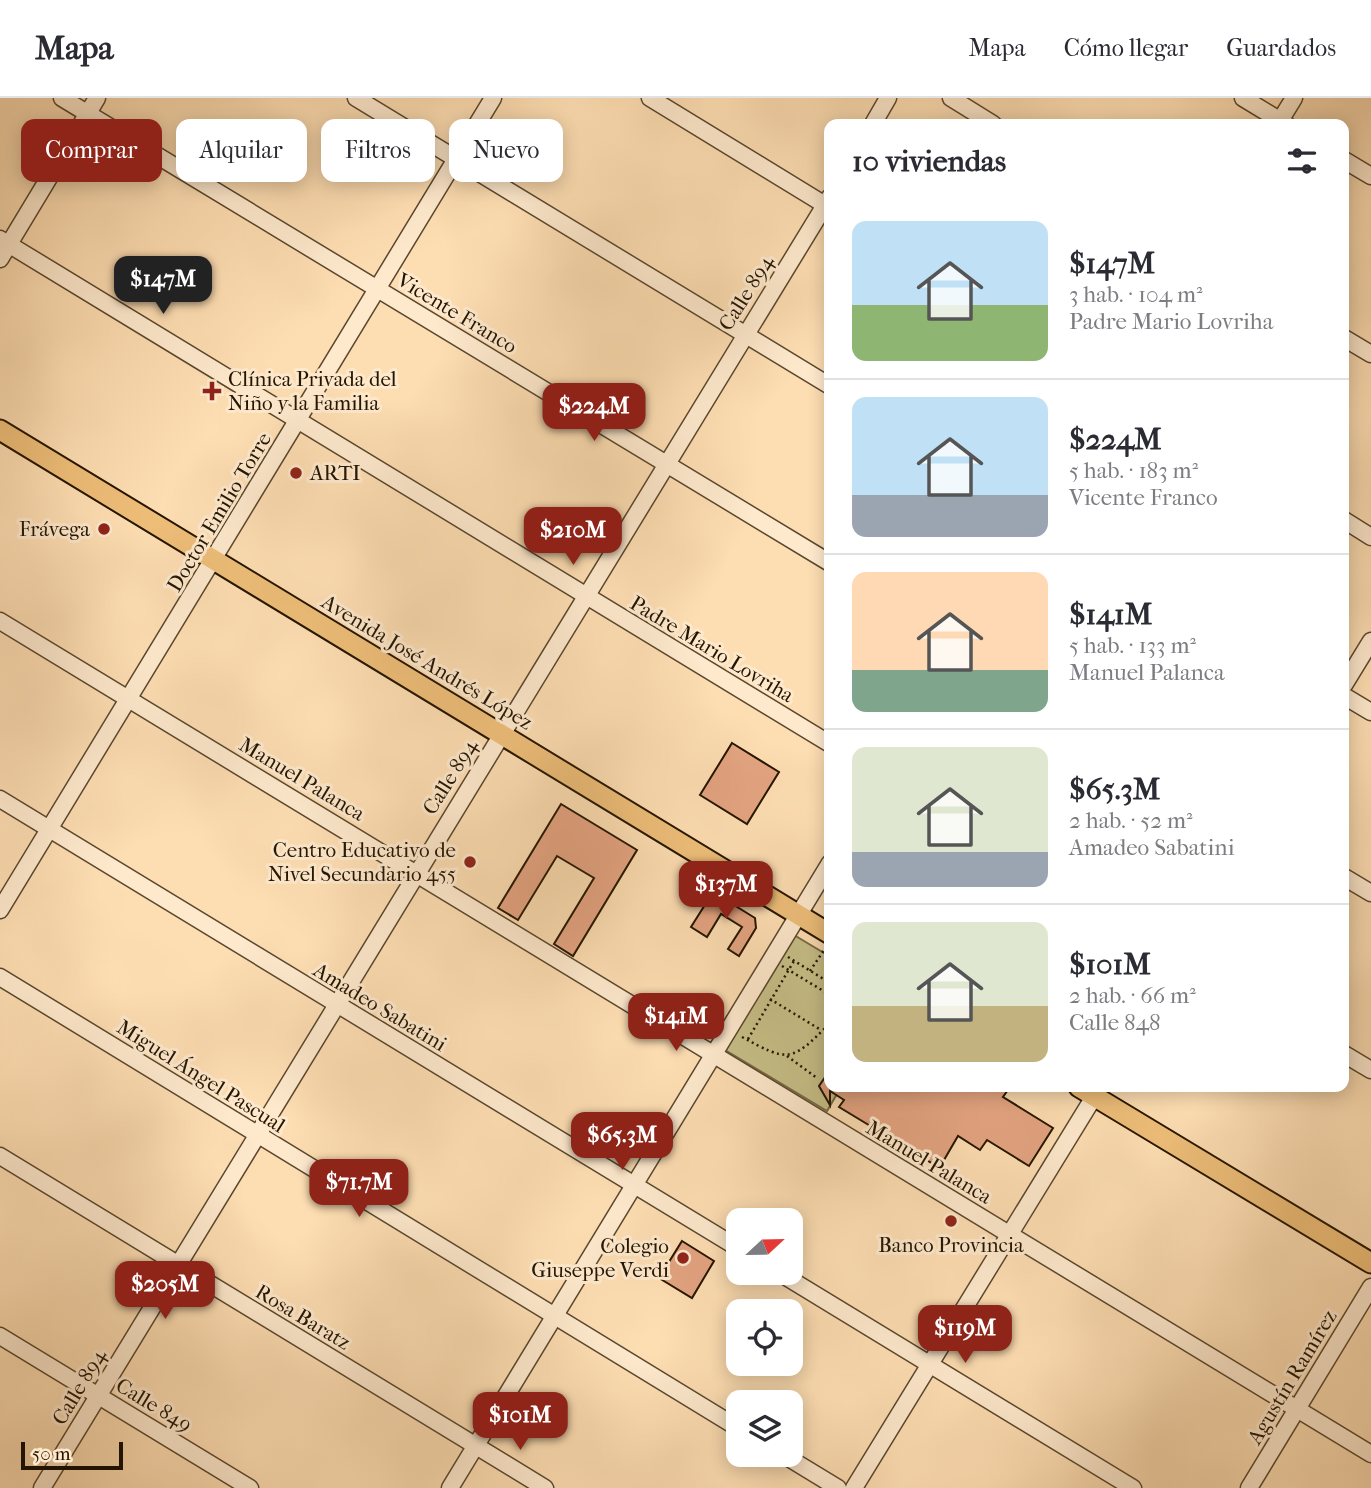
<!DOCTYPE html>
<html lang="es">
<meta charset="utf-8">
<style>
:root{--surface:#fff;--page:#f7f7f7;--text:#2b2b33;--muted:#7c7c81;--line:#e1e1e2;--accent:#8f2418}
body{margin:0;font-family:"IM FELL French Canon",serif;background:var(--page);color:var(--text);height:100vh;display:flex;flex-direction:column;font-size:26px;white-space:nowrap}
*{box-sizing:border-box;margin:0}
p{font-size:23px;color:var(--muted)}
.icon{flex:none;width:38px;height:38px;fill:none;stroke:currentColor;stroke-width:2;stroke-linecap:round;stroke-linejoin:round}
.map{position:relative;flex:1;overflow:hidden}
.sheet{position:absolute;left:824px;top:21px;width:525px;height:973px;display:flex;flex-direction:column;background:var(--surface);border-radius:14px;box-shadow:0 4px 18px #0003}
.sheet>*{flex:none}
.guide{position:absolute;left:21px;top:21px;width:665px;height:63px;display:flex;gap:14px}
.needle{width:46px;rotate:68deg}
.tools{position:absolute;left:726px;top:1110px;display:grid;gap:14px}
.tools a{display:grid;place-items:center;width:77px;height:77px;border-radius:14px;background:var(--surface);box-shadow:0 4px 18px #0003;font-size:35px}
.scale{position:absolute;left:21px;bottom:18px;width:102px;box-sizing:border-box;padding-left:7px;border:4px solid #241501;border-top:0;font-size:19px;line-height:24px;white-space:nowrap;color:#241501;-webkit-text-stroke:5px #fee9cd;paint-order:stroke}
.price{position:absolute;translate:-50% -60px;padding:0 16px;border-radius:14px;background:var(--accent);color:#fff;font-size:23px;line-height:46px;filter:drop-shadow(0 2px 4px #0008)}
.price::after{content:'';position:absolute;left:50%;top:42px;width:21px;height:16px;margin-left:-10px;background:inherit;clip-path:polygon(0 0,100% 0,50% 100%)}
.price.selected{background:#222;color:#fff}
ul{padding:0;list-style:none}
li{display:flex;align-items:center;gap:21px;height:175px;padding:0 28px}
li+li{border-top:2px solid var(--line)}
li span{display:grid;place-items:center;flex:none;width:196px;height:140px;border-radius:14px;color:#555}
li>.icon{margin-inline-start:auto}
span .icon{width:84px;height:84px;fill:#fffc;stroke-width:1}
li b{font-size:30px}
h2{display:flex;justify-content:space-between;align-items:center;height:84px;padding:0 28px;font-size:30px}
.chip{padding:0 24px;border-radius:14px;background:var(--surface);box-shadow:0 4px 18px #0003;font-size:24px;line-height:63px}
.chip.selected{background:var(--accent);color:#fff}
header{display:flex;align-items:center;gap:42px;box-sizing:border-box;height:98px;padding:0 35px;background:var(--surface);border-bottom:2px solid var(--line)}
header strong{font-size:33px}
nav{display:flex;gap:38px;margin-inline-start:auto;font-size:24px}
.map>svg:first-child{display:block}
</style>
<header>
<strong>Mapa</strong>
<nav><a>Mapa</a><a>Cómo llegar</a><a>Guardados</a></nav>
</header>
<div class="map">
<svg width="1371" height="1390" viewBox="0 0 1371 1390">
<rect width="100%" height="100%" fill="#fdddb2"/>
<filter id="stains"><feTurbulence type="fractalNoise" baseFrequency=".00286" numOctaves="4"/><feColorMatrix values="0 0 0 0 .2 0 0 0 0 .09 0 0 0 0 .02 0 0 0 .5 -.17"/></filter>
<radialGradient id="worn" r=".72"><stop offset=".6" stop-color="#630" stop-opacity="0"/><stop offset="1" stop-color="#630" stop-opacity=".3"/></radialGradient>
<polygon fill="#c7bf87" stroke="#766a44" stroke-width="2" points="794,837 829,858 830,989 841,989 827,1013 725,952"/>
<g fill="#e4a481" stroke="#241501" stroke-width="2">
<polygon points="732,645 779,674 747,726 700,697"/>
<polygon points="561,706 637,752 573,858 554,846 594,780 557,758 518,822 498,810"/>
<polygon points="713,794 755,820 756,830 739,858 728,851 742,829 721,816 707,839 691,829"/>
<polygon points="830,972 830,989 1010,989 1003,999 1053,1030 1029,1068 987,1042 980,1052 958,1038 944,1062 939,1060 935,1067 839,1009 844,1002 830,993 830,1007 819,988"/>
<polygon points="682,1143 714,1163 692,1200 659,1180"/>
</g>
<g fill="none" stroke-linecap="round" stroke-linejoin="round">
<g stroke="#5a472d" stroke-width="19">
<g id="minor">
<polyline points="62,0 830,465"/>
<polyline points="356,0 830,288"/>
<polyline points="650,0 830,110"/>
<polyline points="951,0 993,26"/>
<polyline points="1243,0 1286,26"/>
<polyline points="873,26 888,0"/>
<polyline points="1278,26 1294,0"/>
<polyline points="1344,62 1371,78"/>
<polyline points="0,141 830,646"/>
<polyline points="0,161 97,0"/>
<polyline points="1344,240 1371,256"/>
<polyline points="1344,422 1371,439"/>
<polyline points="0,523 1371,1356"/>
<polyline points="1344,587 1371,543"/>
<polyline points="1344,598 1371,614"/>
<polyline points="0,701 738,1150"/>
<polyline points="1344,779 1371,795"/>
<polyline points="0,812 493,0"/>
<polyline points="0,879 738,1330"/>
<polyline points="1344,956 1371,972"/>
<polyline points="0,1058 545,1390"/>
<polyline points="778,1174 1133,1390"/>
<polyline points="0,1238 250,1390"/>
<polyline points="782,1356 838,1390"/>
<polyline points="42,1390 830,99"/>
<polyline points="450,1390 830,765"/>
<polyline points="854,1390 1100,989"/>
<polyline points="1249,1390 1371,1189"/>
</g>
</g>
<g stroke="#241501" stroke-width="23">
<g id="major">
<polyline points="0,332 830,836"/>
<polyline points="1079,989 1371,1165"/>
</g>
</g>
<g stroke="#241501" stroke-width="2.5" stroke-dasharray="2 3.5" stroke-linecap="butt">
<polyline points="788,859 830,885"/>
<polyline points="782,868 830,897"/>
<polyline points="810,873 824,852"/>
<polyline points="770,901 821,932"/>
<path d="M742 939C788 964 791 965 830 925"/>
<polyline points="748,941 794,863"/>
<polyline points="787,958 817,980"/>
</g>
<use href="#minor" stroke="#fee9cd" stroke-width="16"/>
<use href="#major" stroke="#eebe79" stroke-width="19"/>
</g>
<g fill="#8f2418" stroke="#fee9cd" stroke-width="2.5">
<path d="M208.5 282.5h7v7h7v7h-7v7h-7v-7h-7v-7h7z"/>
<circle cx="296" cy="375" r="7"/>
<circle cx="104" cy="431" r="7"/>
<circle cx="470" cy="764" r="7"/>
<circle cx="951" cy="1123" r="7"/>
<circle cx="683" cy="1160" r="7"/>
</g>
<g text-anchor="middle" stroke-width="6" stroke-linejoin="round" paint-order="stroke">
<g font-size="21" fill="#241501" stroke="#fee9cd">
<text transform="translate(746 195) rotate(-58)" y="7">Calle 894</text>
<text transform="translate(457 215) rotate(31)" y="7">Vicente Franco</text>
<text transform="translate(219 414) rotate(-59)" y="7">Doctor Emilio Torre</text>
<text transform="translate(712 551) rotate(31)" y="7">Padre Mario Lovriha</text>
<text transform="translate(427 564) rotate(31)" y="7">Avenida José Andrés López</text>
<text transform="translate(450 679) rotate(-58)" y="7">Calle 894</text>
<text transform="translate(302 681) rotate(31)" y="7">Manuel Palanca</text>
<text transform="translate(380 909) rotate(31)" y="7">Amadeo Sabatini</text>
<text transform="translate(201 978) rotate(32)" y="7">Miguel Ángel Pascual</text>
<text transform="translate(929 1064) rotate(31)" y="7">Manuel Palanca</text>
<text transform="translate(303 1219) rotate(31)" y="7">Rosa Baratz</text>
<text transform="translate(1292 1279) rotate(-59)" y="7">Agustín Ramírez</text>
<text transform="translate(79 1289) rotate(-59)" y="7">Calle 894</text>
<text transform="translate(154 1307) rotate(31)" y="7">Calle 849</text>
</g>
<g font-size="21" fill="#241501" stroke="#fee9cd" text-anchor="end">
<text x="228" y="288" text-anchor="start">Clínica Privada del<tspan x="228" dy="24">Niño y la Familia</tspan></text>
<text x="310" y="382" text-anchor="start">ARTI</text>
<text x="90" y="438">Frávega</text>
<text x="456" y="759">Centro Educativo de<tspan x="456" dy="24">Nivel Secundario 455</tspan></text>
<text x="951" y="1154" text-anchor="middle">Banco Provincia</text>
<text x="669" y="1155">Colegio<tspan x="669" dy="24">Giuseppe Verdi</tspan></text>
</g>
</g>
<rect width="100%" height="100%" filter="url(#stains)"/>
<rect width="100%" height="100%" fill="url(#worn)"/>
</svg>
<div class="tools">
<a><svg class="needle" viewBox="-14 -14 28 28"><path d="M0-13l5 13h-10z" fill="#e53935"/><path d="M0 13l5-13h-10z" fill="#7c7c81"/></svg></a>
<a><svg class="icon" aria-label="locate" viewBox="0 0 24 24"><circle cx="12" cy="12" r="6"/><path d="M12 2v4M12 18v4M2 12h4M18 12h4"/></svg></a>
<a><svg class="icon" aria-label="layers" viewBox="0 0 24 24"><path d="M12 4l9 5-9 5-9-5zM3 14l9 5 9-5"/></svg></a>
</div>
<div class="scale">50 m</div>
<b class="price selected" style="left:163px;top:218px">$147M</b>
<b class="price" style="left:594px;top:345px">$224M</b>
<b class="price" style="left:573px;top:469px">$210M</b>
<b class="price" style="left:726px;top:823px">$137M</b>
<b class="price" style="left:676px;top:955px">$141M</b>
<b class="price" style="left:622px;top:1074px">$65.3M</b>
<b class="price" style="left:359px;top:1121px">$71.7M</b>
<b class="price" style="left:165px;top:1223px">$205M</b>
<b class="price" style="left:965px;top:1267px">$119M</b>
<b class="price" style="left:520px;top:1354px">$101M</b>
<div class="guide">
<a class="chip selected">Comprar</a>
<a class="chip">Alquilar</a>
<a class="chip">Filtros</a>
<a class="chip">Nuevo</a>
</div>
<section class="sheet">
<h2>10 viviendas<svg class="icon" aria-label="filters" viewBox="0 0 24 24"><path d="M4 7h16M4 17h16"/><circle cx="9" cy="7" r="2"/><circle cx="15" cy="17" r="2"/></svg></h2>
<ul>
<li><span style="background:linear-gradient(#bfe0f5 60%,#8fb573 0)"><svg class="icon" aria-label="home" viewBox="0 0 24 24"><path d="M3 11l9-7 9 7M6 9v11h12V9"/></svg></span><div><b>$147M</b><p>3 hab. · 104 m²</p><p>Padre Mario Lovriha</p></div></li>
<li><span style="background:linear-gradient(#bfe0f5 70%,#9aa5b1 0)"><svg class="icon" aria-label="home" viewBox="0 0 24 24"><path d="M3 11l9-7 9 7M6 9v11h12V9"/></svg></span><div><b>$224M</b><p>5 hab. · 183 m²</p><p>Vicente Franco</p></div></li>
<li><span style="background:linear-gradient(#ffd9b3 70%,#7fa58c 0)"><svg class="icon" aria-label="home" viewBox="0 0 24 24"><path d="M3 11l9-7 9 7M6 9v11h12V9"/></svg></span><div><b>$141M</b><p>5 hab. · 133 m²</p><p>Manuel Palanca</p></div></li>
<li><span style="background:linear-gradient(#dfe7d0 75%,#9aa5b1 0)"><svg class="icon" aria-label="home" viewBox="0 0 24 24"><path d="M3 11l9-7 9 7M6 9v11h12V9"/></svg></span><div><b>$65.3M</b><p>2 hab. · 52 m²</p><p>Amadeo Sabatini</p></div></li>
<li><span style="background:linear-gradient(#dfe7d0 60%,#c2b280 0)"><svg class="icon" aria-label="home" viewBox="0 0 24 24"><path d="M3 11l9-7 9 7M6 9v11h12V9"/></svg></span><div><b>$101M</b><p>2 hab. · 66 m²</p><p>Calle 848</p></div></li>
</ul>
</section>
</div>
